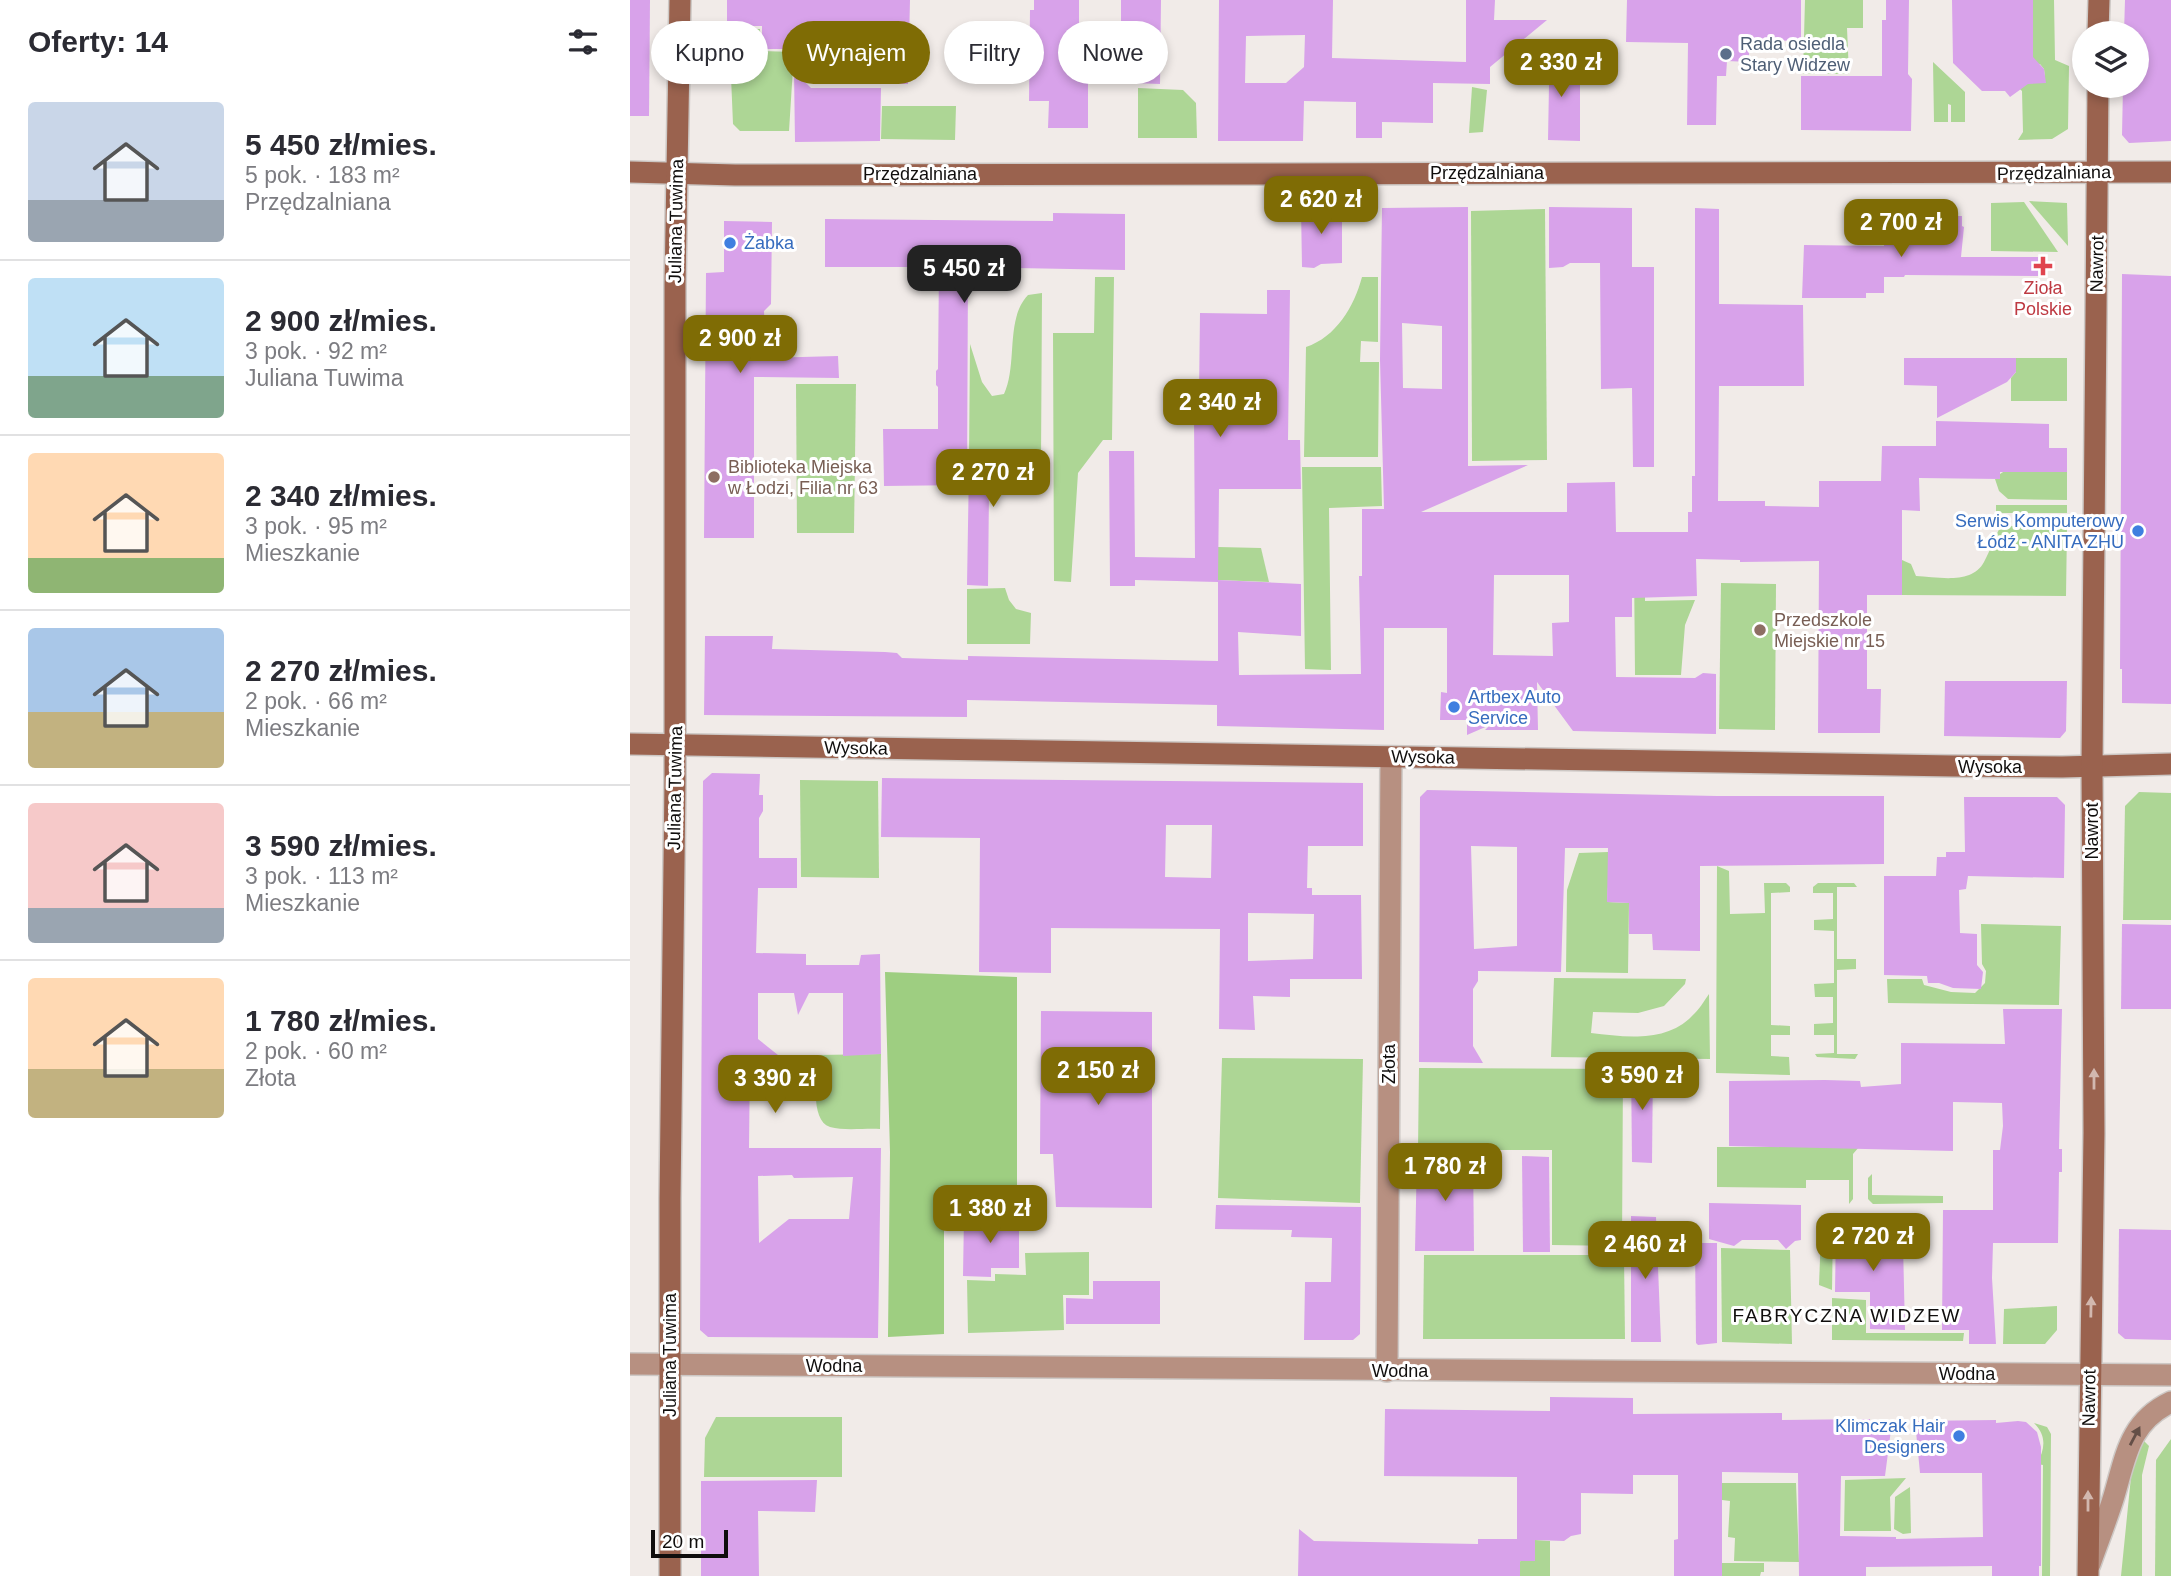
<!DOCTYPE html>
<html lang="pl">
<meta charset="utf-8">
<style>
:root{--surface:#fff;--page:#f7f7f7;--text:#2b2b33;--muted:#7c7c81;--line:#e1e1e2;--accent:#7f6c05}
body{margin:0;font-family:Helvetica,sans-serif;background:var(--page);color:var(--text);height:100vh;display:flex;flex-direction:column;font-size:26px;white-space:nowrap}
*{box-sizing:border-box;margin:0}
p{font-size:23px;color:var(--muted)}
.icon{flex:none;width:38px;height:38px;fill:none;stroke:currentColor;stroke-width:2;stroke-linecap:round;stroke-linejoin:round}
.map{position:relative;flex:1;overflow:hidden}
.panel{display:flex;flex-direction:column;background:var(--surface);width:630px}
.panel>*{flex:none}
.hud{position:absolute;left:21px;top:21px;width:665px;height:63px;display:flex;gap:14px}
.buttons{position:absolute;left:1442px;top:21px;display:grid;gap:14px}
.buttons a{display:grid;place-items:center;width:77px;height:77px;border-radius:50%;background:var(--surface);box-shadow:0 4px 10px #0003;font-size:35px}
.scale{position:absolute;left:21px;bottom:18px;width:77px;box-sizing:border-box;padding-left:7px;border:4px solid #100e0d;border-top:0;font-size:19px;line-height:24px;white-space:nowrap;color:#100e0d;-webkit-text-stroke:5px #fff;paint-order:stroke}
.price{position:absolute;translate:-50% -60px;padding:0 16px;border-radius:14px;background:var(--accent);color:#fff;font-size:23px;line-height:46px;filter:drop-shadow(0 2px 4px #0008)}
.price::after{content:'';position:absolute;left:50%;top:42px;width:21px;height:16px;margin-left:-10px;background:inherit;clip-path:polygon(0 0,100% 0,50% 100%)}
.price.on{background:#222;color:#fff}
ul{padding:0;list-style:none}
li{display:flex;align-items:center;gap:21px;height:175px;padding:0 28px}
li+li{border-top:2px solid var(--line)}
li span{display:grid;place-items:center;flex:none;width:196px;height:140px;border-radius:7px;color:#555}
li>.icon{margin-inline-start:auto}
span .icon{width:84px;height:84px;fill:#fffc;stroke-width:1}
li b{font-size:30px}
h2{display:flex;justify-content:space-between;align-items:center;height:84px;padding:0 28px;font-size:30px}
.chip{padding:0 24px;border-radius:32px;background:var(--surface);box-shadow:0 4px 10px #0003;font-size:24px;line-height:63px}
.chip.on{background:var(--accent);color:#fff}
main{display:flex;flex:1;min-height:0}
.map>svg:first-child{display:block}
</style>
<main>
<section class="panel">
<h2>Oferty: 14<svg class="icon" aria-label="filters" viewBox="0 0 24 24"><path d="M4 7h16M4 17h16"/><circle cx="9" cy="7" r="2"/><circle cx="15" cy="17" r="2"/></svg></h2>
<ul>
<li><span style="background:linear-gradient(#c9d6e8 70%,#9aa5b1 0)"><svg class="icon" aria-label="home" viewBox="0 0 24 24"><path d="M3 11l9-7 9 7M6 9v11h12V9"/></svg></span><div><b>5 450 zł/mies.</b><p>5 pok. · 183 m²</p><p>Przędzalniana</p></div></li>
<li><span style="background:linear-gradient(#bfe0f5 70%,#7fa58c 0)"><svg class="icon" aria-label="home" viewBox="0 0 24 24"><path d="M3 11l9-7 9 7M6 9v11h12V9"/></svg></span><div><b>2 900 zł/mies.</b><p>3 pok. · 92 m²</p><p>Juliana Tuwima</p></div></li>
<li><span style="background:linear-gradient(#ffd9b3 75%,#8fb573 0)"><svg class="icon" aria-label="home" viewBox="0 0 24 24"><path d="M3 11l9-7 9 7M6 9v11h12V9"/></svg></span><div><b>2 340 zł/mies.</b><p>3 pok. · 95 m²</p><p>Mieszkanie</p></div></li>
<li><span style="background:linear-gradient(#a9c7e8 60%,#c2b280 0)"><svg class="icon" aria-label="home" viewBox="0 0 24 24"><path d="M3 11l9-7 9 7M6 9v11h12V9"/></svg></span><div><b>2 270 zł/mies.</b><p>2 pok. · 66 m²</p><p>Mieszkanie</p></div></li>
<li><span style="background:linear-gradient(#f6c9c9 75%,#9aa5b1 0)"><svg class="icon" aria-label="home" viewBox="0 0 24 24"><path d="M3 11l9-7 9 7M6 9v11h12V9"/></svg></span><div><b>3 590 zł/mies.</b><p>3 pok. · 113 m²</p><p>Mieszkanie</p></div></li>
<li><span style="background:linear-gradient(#ffd9b3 65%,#c2b280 0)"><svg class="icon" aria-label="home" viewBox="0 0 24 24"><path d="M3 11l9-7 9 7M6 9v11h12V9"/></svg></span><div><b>1 780 zł/mies.</b><p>2 pok. · 60 m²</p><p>Złota</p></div></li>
</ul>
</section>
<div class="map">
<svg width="1541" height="1576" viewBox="0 0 1541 1576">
<rect width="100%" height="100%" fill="#f1ebe8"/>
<g fill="#add695">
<polygon points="1175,0 1233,0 1233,28 1217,28 1219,74 1173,74"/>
<polygon points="1403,0 1424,0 1425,60 1439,66 1438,129 1422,139 1388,140 1393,132 1392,91 1383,83 1409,83 1415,78 1414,69 1410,64 1401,64 1403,62"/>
<polygon points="99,29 130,29 130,51 164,52 159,131 110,131 103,124"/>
<polygon points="1303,62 1335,92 1335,122 1321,122 1321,105 1318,104 1318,122 1304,122"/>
<polygon points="842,87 857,90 853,132 839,133"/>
<polygon points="508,88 553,90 566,103 567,138 508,138"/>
<polygon points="252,106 326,106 325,140 251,139"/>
<polygon points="1399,201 1437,203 1438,246"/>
<polygon points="1394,202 1428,252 1361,251 1361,203"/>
<polygon points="915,209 917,460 842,461 841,211"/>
<polygon points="465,277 484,277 482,440 473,440 448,473 441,582 424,581 423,333 464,333"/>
<path d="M732 277H748V342L731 341 730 362H749L748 457H674L676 347C706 337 724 307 732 277Z"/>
<path d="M412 293 411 461H339L340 344 352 382 362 396 374 394C388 364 375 319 398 295Z"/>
<polygon points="1386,358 1437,358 1437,401 1381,401 1381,378 1386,372"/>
<polygon points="166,384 226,384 224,533 167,533"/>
<polygon points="672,467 751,467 752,506 699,508 701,670 675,669"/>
<polygon points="1381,467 1389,472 1437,472 1437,500 1378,499 1369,491 1365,479 1370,479 1370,474"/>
<rect x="1366" y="505" width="71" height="8"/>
<path d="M1371 526 1437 527 1436 596 1272 595V560L1281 564 1286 576C1308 577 1342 585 1354 562 1360 551 1364 538 1371 526Z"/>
<polygon points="588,547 631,548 639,582 588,580"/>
<polygon points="1004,563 1015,563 1015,601 1065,600 1055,625 1051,675 1005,675"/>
<polygon points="1091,583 1146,584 1145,730 1089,729"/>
<polygon points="375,588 379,600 386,609 401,613 400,644 337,644 337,589"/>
<polygon points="170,780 248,781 249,878 171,877"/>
<polygon points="1509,792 1541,793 1541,920 1493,920 1495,806"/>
<polygon points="978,852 980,855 977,902 999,903 998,973 936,972 937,890 949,853"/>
<polygon points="1087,866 1099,871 1100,914 1135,913 1134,883 1156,883 1160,887 1160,892 1141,893 1141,1025 1160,1026 1160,1035 1141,1035 1141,1056 1159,1057 1160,1075 1086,1073"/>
<polygon points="1188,883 1224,883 1227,887 1207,887 1207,959 1226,959 1226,969 1207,970 1207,1054 1228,1054 1225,1059 1187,1057 1185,1054 1204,1053 1204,1035 1184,1035 1184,1024 1203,1023 1203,997 1185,997 1184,984 1204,983 1204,931 1184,930 1184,920 1203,919 1203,893 1183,893 1183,887"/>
<polygon points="1351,924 1431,926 1429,1005 1258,1003 1257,979 1292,979 1294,985 1321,992 1345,993 1355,983 1356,971 1352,964"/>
<path d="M924 978 1056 979 1055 984 1034 1006 1008 1013 963 1012 961 1033C995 1037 1036 1043 1062 1016 1069 1010 1074 1001 1079 994L1080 1059 921 1057Z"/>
<path d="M251 1054 250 1129C235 1128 214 1131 200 1127 179 1120 187 1073 188 1055Z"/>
<polygon points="592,1058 733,1059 730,1203 588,1198"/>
<polygon points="789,1068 993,1069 992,1246 922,1245 922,1150 788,1150"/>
<polygon points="1087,1147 1229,1147 1223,1154 1223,1199 1219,1204 1219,1180 1176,1180 1176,1188 1087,1187"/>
<polygon points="1242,1174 1242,1195 1313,1196 1313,1203 1243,1204 1238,1199 1238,1178"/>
<polygon points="1203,1229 1202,1290 1189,1285 1191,1233 1194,1230"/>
<polygon points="1091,1248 1160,1250 1162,1344 1092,1342"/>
<polygon points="459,1252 459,1295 433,1295 434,1330 338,1333 337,1280 365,1281 365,1274 396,1275 395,1253"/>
<polygon points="794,1255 994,1255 995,1339 793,1339"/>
<polygon points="1202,1298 1236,1300 1236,1333 1334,1333 1333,1341 1202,1340"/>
<polygon points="1427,1306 1427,1330 1415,1344 1373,1344 1374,1309"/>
<polygon points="86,1417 212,1417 212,1477 74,1477 75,1438"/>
<path d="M1404 1423 1417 1427 1421 1434 1420 1576H1412L1413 1465 1407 1464C1415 1449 1417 1436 1404 1423Z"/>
<polygon points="1511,1438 1519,1446 1512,1475 1512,1576 1491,1576 1502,1467"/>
<polygon points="1541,1439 1541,1576 1525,1576 1526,1460"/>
<polygon points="1276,1478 1260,1497 1261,1531 1214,1531 1215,1480"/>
<polygon points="1092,1483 1166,1483 1169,1562 1104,1561 1105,1538 1098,1537 1100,1501 1092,1500"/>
<polygon points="1280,1487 1281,1533 1273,1534 1264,1529 1265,1497"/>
<path d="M905 1540 920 1541V1576H890C885 1562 896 1552 905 1540Z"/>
<polygon points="1092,1563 1134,1563 1134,1572 1131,1572 1130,1576 1092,1576"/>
</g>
<polygon fill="#9ece81" points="255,972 387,977 387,1187 314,1186 314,1334 258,1337 260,1152"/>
<g fill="#d8a2ea" fill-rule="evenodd">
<polygon points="0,0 20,0 19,116 0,116"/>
<polygon points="97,0 280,0 278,84 232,84 233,49 132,49 132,26 97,26"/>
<polygon points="404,0 449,0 449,79 458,79 458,128 418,128 419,101 399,101 400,10 404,10"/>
<polygon points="491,0 531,0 530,84 503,83 504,30 491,30"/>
<path d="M589 0H703L702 58 836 62V0H865L864 20H917L860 67V84L803 83V123L752 122V138H726V102L674 101 673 141H588ZM675 35 674 67 656 83H615L616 36Z"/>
<polygon points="997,0 1171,0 1171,41 1119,40 1119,62 1097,61 1096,76 1087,76 1086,125 1057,125 1058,43 996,42"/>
<polygon points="1256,0 1279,0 1278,74 1282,79 1281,131 1171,130 1171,76 1252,76 1252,20 1256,20"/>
<polygon points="1322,0 1403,0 1403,57 1414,69 1416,83 1398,84 1380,97 1375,91 1352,91 1323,63"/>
<polygon points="1495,0 1541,0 1541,141 1499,143 1492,135 1493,86 1507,86 1507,33 1494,33"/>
<polygon points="902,65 950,65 950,141 918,140 919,85 902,85"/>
<polygon points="164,71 181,88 251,88 250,141 165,142"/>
<polygon points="712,207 712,263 691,264 684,268 672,267 671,208"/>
<path d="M838 207V466L898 465 791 512H937V483L985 482 986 532H1058V512H1062V476H1065V208L1089 209V304L1173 305 1174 386H1089L1088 501H1135V506L1189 507V481H1251L1252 446H1306V421L1419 424V448H1437V472H1370V479L1289 478 1290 511 1272 510V595H1237V689H1251L1250 733H1188L1189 561 1110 562V560L1066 559 1067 596 1002 598V617H985L986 677 1065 678 1073 673 1086 674V734L943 731 907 682 908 730H855L860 725 837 735V720H810L811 692 817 693V628H754V730L587 726V705L337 700V717L74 715 75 636H143L142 649 255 652 267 653 272 658 338 660V656L588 661V580L671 584V636L608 632 609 675 731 674 729 576H732V509H754L750 360 752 208ZM772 323 812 326V389L773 388ZM864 575H939V622L922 623 923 656 863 655Z"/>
<polygon points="919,207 1002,208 1002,267 1024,267 1024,467 1003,467 1002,388 971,389 970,263 940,263 933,267 919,268"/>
<polygon points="423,213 495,214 495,270 338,267 337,485 254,486 253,429 308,429 308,387 306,385 306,371 308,369 309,267 195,267 195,219 423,221"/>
<polygon points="1254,216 1332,216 1332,226 1334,227 1331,257 1408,257 1408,276 1275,275 1274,277 1254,277 1254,293 1236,293 1236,298 1172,298 1174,245 1254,246"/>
<polygon points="94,221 142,222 141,304 134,311 136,358 208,356 209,378 124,377 124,538 74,538 76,273 94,272"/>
<polygon points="1492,274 1541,276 1541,704 1492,703 1492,669 1490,669"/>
<polygon points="637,290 660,290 658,440 670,440 671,489 589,489 588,582 505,580 505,586 480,586 479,451 504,451 505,557 565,558 564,416 559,416 559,394 569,394 570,313 637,314"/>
<polygon points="1274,358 1386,358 1386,372 1377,382 1307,418 1307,386 1274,385"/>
<polygon points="339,466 417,466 417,490 359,490 358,586 337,585"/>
<polygon points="1315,681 1437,681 1436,731 1430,738 1314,736"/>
<path d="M82 773 130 774 129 795H133V811L129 818V858H167V888H128L126 953 176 954V965H229L231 955 250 954 251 1054 213 1056V993H179L168 1015 164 993H128V1039L148 1055H120L119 1148H251L248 1338 78 1337 70 1330 73 781ZM162 1175 164 1178 223 1177 219 1219H159L129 1243 128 1176Z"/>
<path d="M252 778 733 783V846H678L677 888H682V895H731L732 979H660V997L623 996 625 1030 589 1029 590 929 421 928V973L349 972 350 838 251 837ZM536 825H582L581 878 535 877ZM618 913 684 914 683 959 618 961Z"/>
<path d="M797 790 1087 796H1254V864L1070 866V951L1023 950 1022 934H999V903L977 902 978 848H935L931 972 848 971V981L843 989V1046L853 1063 789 1062 790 797ZM841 846 887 847V946L844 949Z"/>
<polygon points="1334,797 1427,797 1435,805 1434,878 1338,876 1336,889 1329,890 1330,933 1347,934 1347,965 1353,972 1351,989 1323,988 1309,983 1298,983 1297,976 1254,975 1254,876 1306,876 1307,857 1316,857 1316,852 1335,852"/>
<polygon points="1492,924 1541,925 1541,1009 1491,1009"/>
<polygon points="1373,1009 1432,1009 1429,1149 1432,1149 1432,1172 1429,1172 1428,1243 1363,1243 1362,1278 1366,1344 1339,1344 1339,1330 1312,1330 1313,1210 1363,1210 1363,1150 1370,1150 1373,1126 1372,1103 1323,1102 1323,1151 1099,1146 1099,1081 1195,1080 1230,1081 1231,1087 1271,1084 1271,1043 1375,1044"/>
<polygon points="411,1011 522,1012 522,1208 426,1207 423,1154 410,1154"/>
<polygon points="1001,1064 1023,1064 1022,1163 1002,1162"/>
<polygon points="787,1154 843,1156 844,1251 785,1251"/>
<polygon points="892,1156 919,1157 920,1252 893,1252"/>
<polygon points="1079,1203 1171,1205 1171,1240 1165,1241 1156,1249 1148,1240 1112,1240 1104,1246 1079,1239"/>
<polygon points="586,1205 731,1207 730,1334 723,1340 674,1340 675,1282 701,1282 702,1238 661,1237 662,1230 585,1229"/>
<polygon points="334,1216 389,1217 389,1268 361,1268 361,1277 333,1276"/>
<polygon points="1001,1216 1026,1217 1031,1342 1001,1342"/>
<polygon points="1206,1229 1268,1229 1268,1243 1273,1244 1275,1330 1240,1329 1240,1292 1205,1292"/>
<polygon points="1489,1229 1541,1230 1541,1340 1495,1339 1488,1333"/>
<polygon points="1065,1243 1087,1243 1087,1343 1068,1345 1066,1343"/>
<polygon points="463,1281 530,1281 530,1324 436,1324 436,1298 463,1299"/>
<polygon points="920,1397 1003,1398 1003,1414 1152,1413 1152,1420 1240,1419 1240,1422 1262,1422 1255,1476 1211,1476 1210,1536 1266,1537 1266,1539 1353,1537 1352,1473 1290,1473 1285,1421 1366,1420 1366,1423 1388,1421 1396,1422 1407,1432 1411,1447 1411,1566 1409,1566 1409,1576 1362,1576 1362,1566 1236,1567 1236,1576 1169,1576 1168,1473 1092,1472 1092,1576 1044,1576 1044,1540 1048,1539 1048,1475 1003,1475 1003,1494 951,1493 951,1534 941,1536 934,1541 905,1540 905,1561 890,1561 890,1576 668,1576 669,1529 684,1541 848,1544 848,1539 887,1539 887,1477 754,1476 755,1409 920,1411"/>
<polygon points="187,1480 185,1512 128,1511 129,1576 71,1576 71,1481"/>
</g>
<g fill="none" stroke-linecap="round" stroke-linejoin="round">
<g stroke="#cdc8c5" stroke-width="24">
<g id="street">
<polyline points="0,1364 1541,1375"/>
<polyline points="757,1371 761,757"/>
<path d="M1460 1564C1468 1541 1477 1519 1484 1496 1496 1456 1499 1422 1541 1402"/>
</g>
</g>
<g stroke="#cdc8c5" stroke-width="24">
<g id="secondary">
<polyline points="1468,33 1469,0"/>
<polyline points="0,172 105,175 1541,172"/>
<polyline points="0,744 1323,766 1432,767 1541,764"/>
<polyline points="40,1576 40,1199 45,780 45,285 50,0"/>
<polyline points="1458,1576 1464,1133 1462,767 1468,86"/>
</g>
</g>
<use href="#street" stroke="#b79081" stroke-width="21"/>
<use href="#secondary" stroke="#9a624e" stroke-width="21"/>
</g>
<defs><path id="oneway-solid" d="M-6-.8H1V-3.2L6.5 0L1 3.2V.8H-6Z" transform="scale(1.75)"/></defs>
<g fill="#d2b8af">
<use href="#oneway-solid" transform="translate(1464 1079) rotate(-90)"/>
<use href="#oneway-solid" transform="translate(1461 1307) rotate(-89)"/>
<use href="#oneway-solid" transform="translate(1458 1501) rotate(-90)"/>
</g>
<use fill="#644f47" href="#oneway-solid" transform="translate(1505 1436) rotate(-62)"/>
<circle fill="#5c6f8a" stroke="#fff" stroke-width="2.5" cx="1096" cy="54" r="7"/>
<g fill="#3f7fe0" stroke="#fff" stroke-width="2.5">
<circle cx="100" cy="243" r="7"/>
<circle cx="1508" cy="531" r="7"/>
<circle cx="824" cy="707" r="7"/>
<circle cx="1329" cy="1436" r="7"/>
</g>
<path fill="#e0444e" stroke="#fff" stroke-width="2.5" d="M1409.5 255.5h7v7h7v7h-7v7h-7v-7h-7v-7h7z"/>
<g fill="#8d6e63" stroke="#fff" stroke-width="2.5">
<circle cx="84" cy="477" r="7"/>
<circle cx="1130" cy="630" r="7"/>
</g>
<g text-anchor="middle" stroke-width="6" stroke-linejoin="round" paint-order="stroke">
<g font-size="18" fill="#4e5e75" stroke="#fff" text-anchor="start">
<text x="1110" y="50">Rada osiedla<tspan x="1110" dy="21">Stary Widzew</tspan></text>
</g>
<g font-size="18" fill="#100e0d" stroke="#fff">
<text x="857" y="179">Przędzalniana</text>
<text transform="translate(1424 173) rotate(-1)" y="6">Przędzalniana</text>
<text x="290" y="180">Przędzalniana</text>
<text transform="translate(46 221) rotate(-89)" y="6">Juliana Tuwima</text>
<text transform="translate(1467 264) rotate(-89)" y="6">Nawrot</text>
<text transform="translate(226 748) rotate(1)" y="6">Wysoka</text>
<text transform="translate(793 757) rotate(1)" y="6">Wysoka</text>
<text x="1360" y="773">Wysoka</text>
<text transform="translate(45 788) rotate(-89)" y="6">Juliana Tuwima</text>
<text transform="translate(1462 831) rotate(-90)" y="6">Nawrot</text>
<text transform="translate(759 1064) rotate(-90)" y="6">Złota</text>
<text transform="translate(40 1355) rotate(-90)" y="6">Juliana Tuwima</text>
<text x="204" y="1372">Wodna</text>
<text x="770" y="1377">Wodna</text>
<text x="1337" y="1380">Wodna</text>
<text transform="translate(1459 1398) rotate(-89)" y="6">Nawrot</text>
</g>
<g font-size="18" fill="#366cbe" stroke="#fff" text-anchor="start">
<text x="114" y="249">Żabka</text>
<text x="1494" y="527" text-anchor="end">Serwis Komputerowy<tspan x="1494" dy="21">Łódź - ANITA ZHU</tspan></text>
<text x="838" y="703">Artbex Auto<tspan x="838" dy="21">Service</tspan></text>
<text x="1315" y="1432" text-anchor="end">Klimczak Hair<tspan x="1315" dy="21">Designers</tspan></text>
</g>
<g font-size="18" fill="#be3a42" stroke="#fff">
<text x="1413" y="294">Zioła<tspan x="1413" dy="21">Polskie</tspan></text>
</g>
<g font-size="18" fill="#785e54" stroke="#fff" text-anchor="start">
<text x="98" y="473">Biblioteka Miejska<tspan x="98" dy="21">w Łodzi, Filia nr 63</tspan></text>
<text x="1144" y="626">Przedszkole<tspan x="1144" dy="21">Miejskie nr 15</tspan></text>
</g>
<g font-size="19" letter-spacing="2" fill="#100e0d" stroke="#fff">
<text x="1217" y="1322">FABRYCZNA WIDZEW</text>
</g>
</g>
</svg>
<div class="buttons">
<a><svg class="icon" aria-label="layers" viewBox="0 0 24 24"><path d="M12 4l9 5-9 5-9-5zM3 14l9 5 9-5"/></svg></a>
</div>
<div class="scale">20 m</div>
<b class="price" style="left:931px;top:99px">2 330 zł</b>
<b class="price" style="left:691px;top:236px">2 620 zł</b>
<b class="price" style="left:1271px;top:259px">2 700 zł</b>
<b class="price on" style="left:334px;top:305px">5 450 zł</b>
<b class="price" style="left:110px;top:375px">2 900 zł</b>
<b class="price" style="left:590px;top:439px">2 340 zł</b>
<b class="price" style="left:363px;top:509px">2 270 zł</b>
<b class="price" style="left:468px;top:1107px">2 150 zł</b>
<b class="price" style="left:1012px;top:1112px">3 590 zł</b>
<b class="price" style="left:145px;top:1115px">3 390 zł</b>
<b class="price" style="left:815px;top:1203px">1 780 zł</b>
<b class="price" style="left:360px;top:1245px">1 380 zł</b>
<b class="price" style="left:1243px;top:1273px">2 720 zł</b>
<b class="price" style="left:1015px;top:1281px">2 460 zł</b>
<div class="hud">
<a class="chip">Kupno</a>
<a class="chip on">Wynajem</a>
<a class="chip">Filtry</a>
<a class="chip">Nowe</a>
</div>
</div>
</main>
